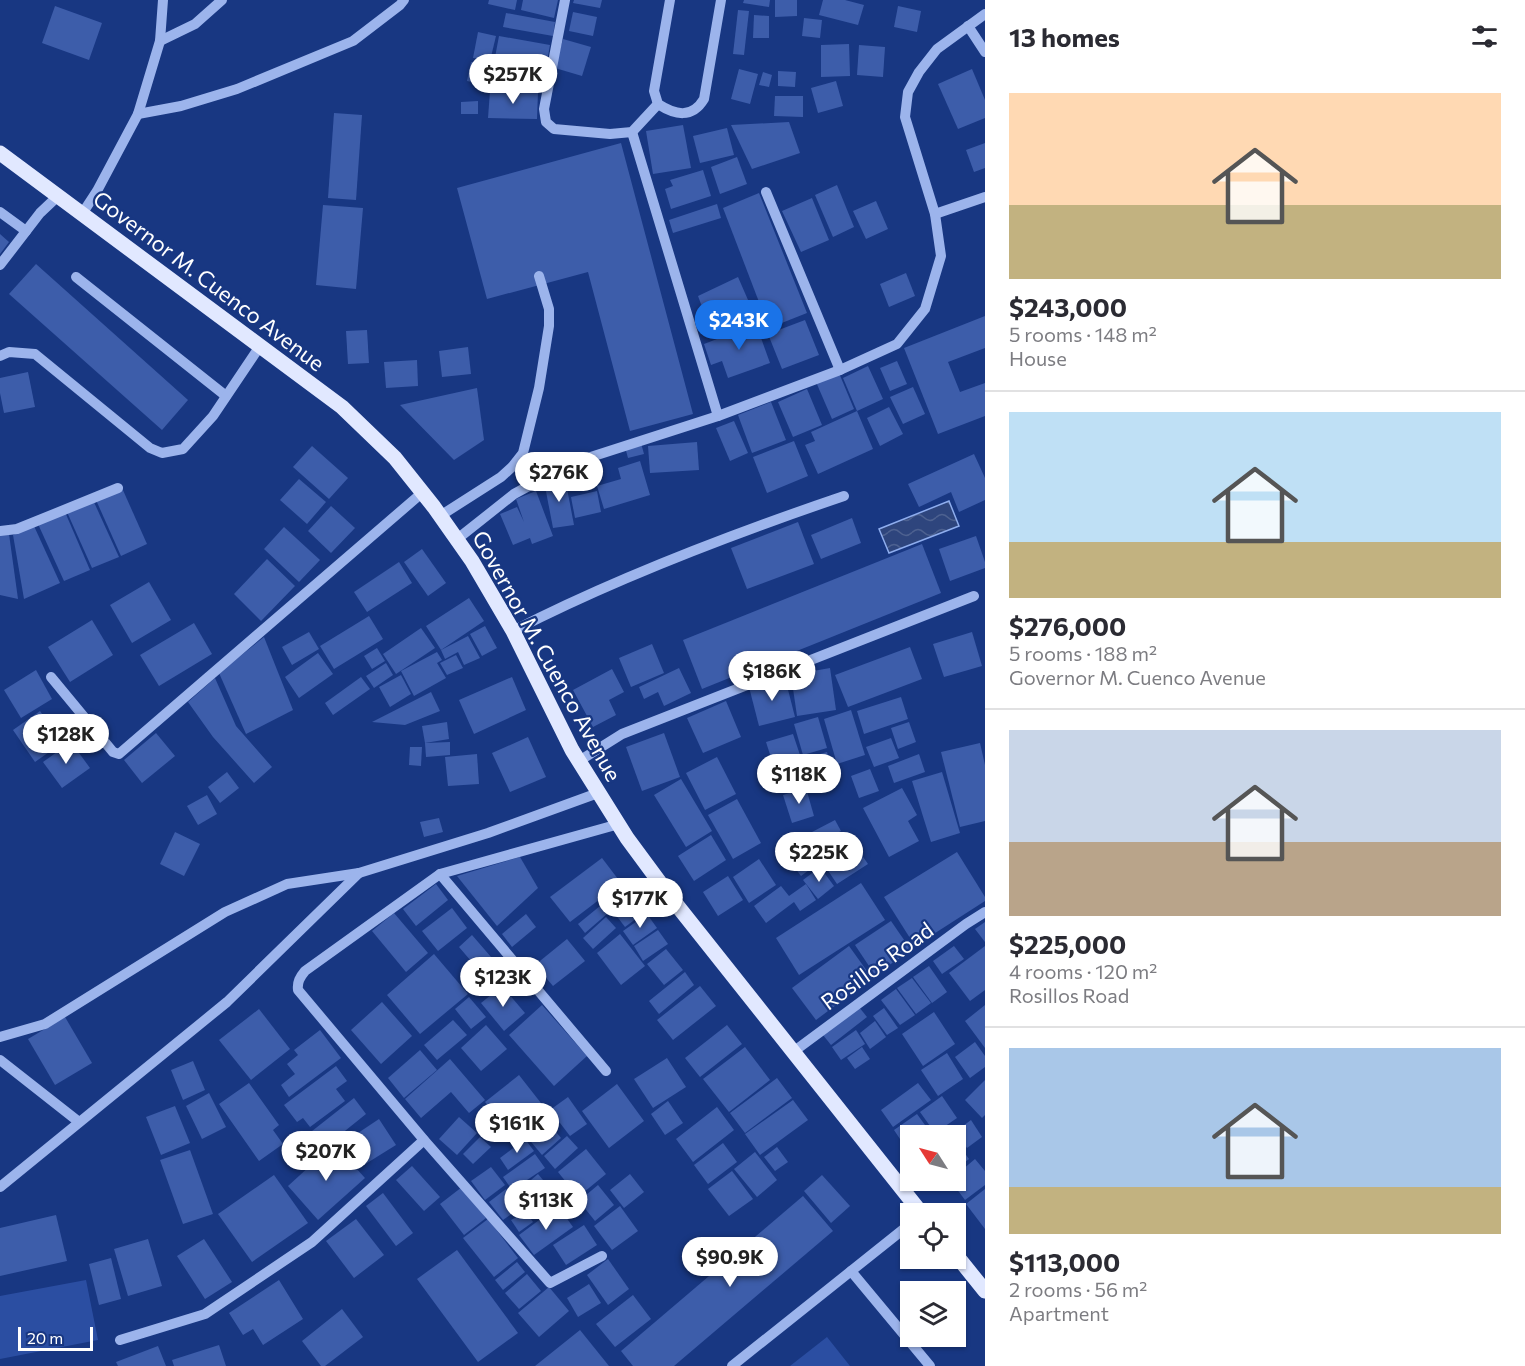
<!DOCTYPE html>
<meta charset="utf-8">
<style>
:root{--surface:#fff;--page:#f2f2f3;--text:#2b2b33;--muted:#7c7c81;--line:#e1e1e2;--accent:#1a73e8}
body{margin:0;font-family:Commissioner,sans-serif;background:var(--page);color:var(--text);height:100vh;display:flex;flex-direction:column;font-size:22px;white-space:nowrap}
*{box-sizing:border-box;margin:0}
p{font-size:20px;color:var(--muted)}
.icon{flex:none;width:33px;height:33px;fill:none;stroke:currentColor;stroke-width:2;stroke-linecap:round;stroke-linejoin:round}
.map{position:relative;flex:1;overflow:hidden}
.panel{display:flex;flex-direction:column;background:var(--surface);width:540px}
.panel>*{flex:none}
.needle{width:39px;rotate:306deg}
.fabs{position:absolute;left:900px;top:1125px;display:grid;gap:12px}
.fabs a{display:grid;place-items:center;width:66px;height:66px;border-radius:0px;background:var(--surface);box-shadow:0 2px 4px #0004;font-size:30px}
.scale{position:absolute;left:18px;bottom:15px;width:75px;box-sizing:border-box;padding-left:6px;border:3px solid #fff;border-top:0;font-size:16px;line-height:21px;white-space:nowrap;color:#fff;-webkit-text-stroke:4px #183782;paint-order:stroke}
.price{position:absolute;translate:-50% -51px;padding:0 14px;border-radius:21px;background:#fff;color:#222;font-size:20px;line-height:39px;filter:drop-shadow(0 2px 3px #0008)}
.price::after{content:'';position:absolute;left:50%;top:36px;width:18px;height:14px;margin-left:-9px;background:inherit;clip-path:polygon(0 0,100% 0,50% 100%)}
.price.selected{background:var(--accent);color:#fff}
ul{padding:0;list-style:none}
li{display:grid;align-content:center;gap:12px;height:318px;padding:0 24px}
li+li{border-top:2px solid var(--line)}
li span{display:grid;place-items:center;height:186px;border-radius:0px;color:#555}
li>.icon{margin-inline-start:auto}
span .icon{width:108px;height:108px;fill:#fffc;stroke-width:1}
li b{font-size:26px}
h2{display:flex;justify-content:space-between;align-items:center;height:72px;padding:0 24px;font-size:26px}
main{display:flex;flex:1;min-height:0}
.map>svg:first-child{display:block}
</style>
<main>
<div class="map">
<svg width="985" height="1366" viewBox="0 0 985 1366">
<defs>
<pattern id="water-waves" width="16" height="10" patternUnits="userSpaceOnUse" patternTransform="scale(1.5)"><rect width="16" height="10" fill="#2e457d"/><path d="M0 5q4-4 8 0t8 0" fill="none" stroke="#4d6190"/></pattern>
</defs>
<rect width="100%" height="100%" fill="#183782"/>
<g fill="#2b4ea2">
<polygon points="86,1280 98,1340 0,1359 0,1296"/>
<polygon points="827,1337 850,1366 790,1366"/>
</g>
<polygon fill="url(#water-waves)" stroke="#8eadee" stroke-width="1.5" points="949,501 959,526 889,553 879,529"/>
<g fill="#3d5daa">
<polygon points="489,0 517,0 515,10 488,4"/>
<polygon points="523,0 558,0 554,18 521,10"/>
<polygon points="574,0 602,0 600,8 573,3"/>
<polygon points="744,0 770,0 769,7 743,3"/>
<polygon points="775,0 797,0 797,16 775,17"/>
<polygon points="823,0 845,0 864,5 858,25 819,15"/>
<polygon points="55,6 102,23 89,60 42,43"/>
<polygon points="898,6 921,11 917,32 894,27"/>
<polygon points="738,10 749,11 744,55 733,54"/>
<polygon points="573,12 597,17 593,36 569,31"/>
<polygon points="506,13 555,22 553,36 503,27"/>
<polygon points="754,15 769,16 769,38 753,38"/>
<polygon points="804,18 822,20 820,38 802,36"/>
<polygon points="478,32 496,36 490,61 473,58"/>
<polygon points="499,36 550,45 543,82 492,73"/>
<polygon points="563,39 591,47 582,76 555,68"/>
<polygon points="849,44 850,76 821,77 821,45"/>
<polygon points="859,45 885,47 883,77 857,75"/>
<polygon points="471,62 491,66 486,85 467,81"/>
<polygon points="739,69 758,74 750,104 731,99"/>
<polygon points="972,69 985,100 985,118 958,129 938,84"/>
<polygon points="778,71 796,72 795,87 778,86"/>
<polygon points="763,72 772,75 769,87 759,85"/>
<polygon points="836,81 843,106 818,113 811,88"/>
<polygon points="490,91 538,92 537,119 488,118"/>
<polygon points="775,96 803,96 803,117 774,116"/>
<polygon points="478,101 478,114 461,114 461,102"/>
<polygon points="334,113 362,115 356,200 328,198"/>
<polygon points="789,122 800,153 752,169 731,125"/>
<polygon points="683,125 691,168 653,174 646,131"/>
<polygon points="727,128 734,155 700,163 693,136"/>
<polygon points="621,143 693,414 630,431 588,272 487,299 457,188"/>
<polygon points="985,143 985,168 974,172 966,150"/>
<polygon points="737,157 747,184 720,194 711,167"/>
<polygon points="703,170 711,196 671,209 665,189 673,186 670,180"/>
<polygon points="837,185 854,227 833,237 815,195"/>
<polygon points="759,193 807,313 769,328 723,208"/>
<polygon points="812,198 829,240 801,252 782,211"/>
<polygon points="876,201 888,229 866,239 853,211"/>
<polygon points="717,204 721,218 673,233 669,220"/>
<polygon points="323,205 363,208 356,289 316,285"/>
<polygon points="0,234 9,242 0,254"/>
<polygon points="36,264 188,400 162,430 9,294"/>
<polygon points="906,273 915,296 889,307 880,284"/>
<polygon points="738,277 755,316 708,336 699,314 704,312 698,296"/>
<polygon points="985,316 985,348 948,362 960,392 985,383 985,416 938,434 904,348"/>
<polygon points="805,320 819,355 782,369 768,334"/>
<polygon points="756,324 770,363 728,378 722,361 711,365 704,344"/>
<polygon points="367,330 369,363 348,364 346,331"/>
<polygon points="468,347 471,374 442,377 439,351"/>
<polygon points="417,360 418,386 386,388 384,362"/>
<polygon points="897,361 907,384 890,391 880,368"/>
<polygon points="868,366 883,399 857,411 843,378"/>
<polygon points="28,372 35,407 4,413 0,393 0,378"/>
<polygon points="839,373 854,409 832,419 816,382"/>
<polygon points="913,387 925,414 903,424 890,397"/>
<polygon points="477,388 484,440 454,460 400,405"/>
<polygon points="807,389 822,425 793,437 778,402"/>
<polygon points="771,402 786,440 752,453 738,415"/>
<polygon points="889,407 903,434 880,446 867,418"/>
<polygon points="857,411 873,449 818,474 805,445 815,441 811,432"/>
<polygon points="734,421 748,453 730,461 716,428"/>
<polygon points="794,441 808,476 767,493 753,457"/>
<polygon points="697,442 699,470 650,473 648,446"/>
<polygon points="641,443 644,454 628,458 625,447"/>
<polygon points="312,446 348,478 329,499 293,467"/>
<polygon points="974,454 985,478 985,500 959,512 951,492 919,507 908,484"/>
<polygon points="640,461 650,495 604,509 597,486 621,479 618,468"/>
<polygon points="565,478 574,525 553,528 544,481"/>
<polygon points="299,479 326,502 307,524 280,500"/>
<polygon points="122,488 147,544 121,556 96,500"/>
<polygon points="536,491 553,536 532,544 530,538 513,545 500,514 517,507 524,522 516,499"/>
<polygon points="597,491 601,512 575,518 571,497"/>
<polygon points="93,500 119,557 92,568 67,512"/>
<polygon points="331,506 355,528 331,553 308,531"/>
<polygon points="65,512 90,570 64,581 38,524"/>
<polygon points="852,518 861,543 821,559 811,535"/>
<polygon points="798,522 814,564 747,589 731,548"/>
<polygon points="34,526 60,583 24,599 13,535"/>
<polygon points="284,527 320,560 299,582 264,549"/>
<polygon points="0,532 9,534 18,599 0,595"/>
<polygon points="976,536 985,562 985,568 950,581 939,549"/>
<polygon points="922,544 941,593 702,689 683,640"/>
<polygon points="422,549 446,583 428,596 404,562"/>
<polygon points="267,559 295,586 261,621 234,594"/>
<polygon points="399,562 412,583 367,612 354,592"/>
<polygon points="149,582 171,620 132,643 110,605"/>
<polygon points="469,598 484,621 441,650 426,626"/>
<polygon points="369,616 383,639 334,669 320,646"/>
<polygon points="92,620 113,655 70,682 48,647"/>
<polygon points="194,623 212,654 159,686 140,655"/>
<polygon points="485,626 497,648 482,656 470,634"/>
<polygon points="421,628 435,648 396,674 383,654"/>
<polygon points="309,632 319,649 292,665 282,647"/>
<polygon points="972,632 982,666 944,677 933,644"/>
<polygon points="468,636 480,658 464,665 458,652 445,659 441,650"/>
<polygon points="264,637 293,710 246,734 219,673"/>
<polygon points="652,644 664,673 631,687 619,658"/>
<polygon points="910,647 922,679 848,707 835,675"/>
<polygon points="377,648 385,661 372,669 364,656"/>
<polygon points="437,652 442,660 437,663 446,678 414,696 401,671"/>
<polygon points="318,653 333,674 299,698 285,677"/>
<polygon points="456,655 463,668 447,675 440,663"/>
<polygon points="386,663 393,675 374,688 366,676"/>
<polygon points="679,668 691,693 664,706 658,692 644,699 639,687"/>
<polygon points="830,668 836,710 797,716 791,675"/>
<polygon points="612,669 624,692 609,700 616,715 593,727 573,690"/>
<polygon points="36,670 52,699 21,718 4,690"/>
<polygon points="401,675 411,694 390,707 379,687"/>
<polygon points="361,677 370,689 333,715 325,703"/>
<polygon points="512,677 526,710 474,734 459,700"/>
<polygon points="215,678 236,726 272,767 254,783 213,737 188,702"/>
<polygon points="785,678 795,717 759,726 749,687"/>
<polygon points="431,692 440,711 405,725 372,722"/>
<polygon points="901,697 908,719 864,734 857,711"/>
<polygon points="726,701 741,737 703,753 687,718"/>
<polygon points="851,710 865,755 837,764 824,719"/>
<polygon points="40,711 62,743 35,762 13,730"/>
<polygon points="818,717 827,748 803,755 794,724"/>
<polygon points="447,722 449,739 425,743 422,726"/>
<polygon points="909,722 916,742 898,749 891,728"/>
<polygon points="156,733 175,756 142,783 124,760"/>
<polygon points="664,733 680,777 642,791 626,747"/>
<polygon points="793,734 800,755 773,764 766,742"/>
<polygon points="528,737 546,777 510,792 492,753"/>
<polygon points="891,738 899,758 874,767 866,747"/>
<polygon points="71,742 90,768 62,788 43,762"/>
<polygon points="450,742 450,755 426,757 425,743"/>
<polygon points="980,743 985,765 985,821 960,827 941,752"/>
<polygon points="410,747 422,747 421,766 409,765"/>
<polygon points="827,752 831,765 804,773 799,760"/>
<polygon points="477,754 479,784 448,786 445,757"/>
<polygon points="919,754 925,772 894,783 888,766"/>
<polygon points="717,757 736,794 705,810 686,773"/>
<polygon points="797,759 805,786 782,793 774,766"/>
<polygon points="870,769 879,791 859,798 851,776"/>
<polygon points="227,772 239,788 220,803 208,787"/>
<polygon points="942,772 960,833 931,842 912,781"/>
<polygon points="681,779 712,831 686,847 654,795"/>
<polygon points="806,788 814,816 792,823 783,795"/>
<polygon points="902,788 917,815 908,821 919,841 889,857 863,808"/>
<polygon points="207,795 217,814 198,825 187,806"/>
<polygon points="737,799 761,843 733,859 708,815"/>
<polygon points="439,818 443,832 424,837 420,822"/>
<polygon points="835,820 841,831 817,843 812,832"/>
<polygon points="175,832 200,844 184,876 160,864"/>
<polygon points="843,832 849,840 836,850 830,841"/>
<polygon points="711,835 726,860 694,881 678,856"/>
<polygon points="797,837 817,864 801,876 781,849"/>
<polygon points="852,841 868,864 837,884 827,869 842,859 837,852"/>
<polygon points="828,845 838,858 826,867 816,854"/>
<polygon points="957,852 985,897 985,901 915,946 884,897"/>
<polygon points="520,857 538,888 497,926 457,876"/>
<polygon points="602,858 621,883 570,922 550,897"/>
<polygon points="759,859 776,885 749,903 733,877"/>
<polygon points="820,867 834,886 818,899 803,880"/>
<polygon points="728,876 743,900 718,916 703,892"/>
<polygon points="861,883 885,920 799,975 776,938"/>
<polygon points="436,884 448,900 416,926 403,909"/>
<polygon points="806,884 816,900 800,911 794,902 766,923 754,906 781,886 789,896"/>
<polygon points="629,890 645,912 625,927 609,906"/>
<polygon points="600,906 607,914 585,933 578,924"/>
<polygon points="452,908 467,928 438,951 422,931"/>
<polygon points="394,913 428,953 406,972 372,931"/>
<polygon points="526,914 536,927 512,947 502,934"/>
<polygon points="647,914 657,928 633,945 623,931"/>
<polygon points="606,917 616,928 593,949 583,938"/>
<polygon points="891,921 911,950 875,975 855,945"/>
<polygon points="985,922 985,942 975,929"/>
<polygon points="658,930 668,944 643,961 634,946"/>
<polygon points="620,934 645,966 621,985 597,953"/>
<polygon points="472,935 504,972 482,993 461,970 471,961 459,947"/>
<polygon points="567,939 585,961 553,986 535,965"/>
<polygon points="849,946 872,978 816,1020 792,988"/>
<polygon points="954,946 964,959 942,974 933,961"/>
<polygon points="985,946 985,990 970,1001 949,973"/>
<polygon points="666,949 683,970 664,985 647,964"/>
<polygon points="434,954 468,994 420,1034 387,995"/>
<polygon points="929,966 947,992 932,1003 913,977"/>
<polygon points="685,972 694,985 659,1014 649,1001"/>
<polygon points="912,978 931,1003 916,1014 897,988"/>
<polygon points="502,986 525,1013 504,1031 481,1003"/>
<polygon points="700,986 716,1006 673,1040 657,1020"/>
<polygon points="896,989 915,1015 900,1025 881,1000"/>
<polygon points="469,997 486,1017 471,1029 455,1009"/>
<polygon points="382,1002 412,1036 381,1064 351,1030"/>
<polygon points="542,1005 587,1056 554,1086 509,1035"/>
<polygon points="985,1005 985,1048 965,1021"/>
<polygon points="859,1007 867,1017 831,1045 823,1035"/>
<polygon points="884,1008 898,1028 887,1035 873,1016"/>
<polygon points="259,1009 290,1049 251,1080 219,1040"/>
<polygon points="934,1012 955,1044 923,1066 902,1034"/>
<polygon points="65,1017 92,1063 55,1085 28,1039"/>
<polygon points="453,1020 467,1035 437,1060 424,1045"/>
<polygon points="875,1021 886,1037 870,1049 860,1033"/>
<polygon points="486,1025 507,1049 481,1071 461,1048"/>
<polygon points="727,1025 742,1044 700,1077 685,1058"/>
<polygon points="320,1030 341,1058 289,1097 281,1085 295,1074 287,1064 298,1055 294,1050"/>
<polygon points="856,1030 865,1044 841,1060 832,1047"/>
<polygon points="975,1042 985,1056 985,1067 970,1078 955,1057"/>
<polygon points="745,1047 770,1080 729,1112 703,1079"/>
<polygon points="862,1047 870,1059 855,1069 847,1058"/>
<polygon points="420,1050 437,1070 404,1098 388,1078"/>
<polygon points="947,1053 963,1079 938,1096 921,1070"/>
<polygon points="667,1058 686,1087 653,1108 634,1079"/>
<polygon points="450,1059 485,1100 469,1113 451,1092 421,1118 405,1099"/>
<polygon points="193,1061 205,1090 183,1100 171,1070"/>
<polygon points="336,1066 347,1081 336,1089 345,1101 310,1127 303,1118 297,1122 284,1105"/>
<polygon points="519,1075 548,1112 514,1139 485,1102"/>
<polygon points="777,1078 792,1098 745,1133 730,1113"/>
<polygon points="985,1080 985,1115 982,1118 965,1100"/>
<polygon points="249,1083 279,1125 273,1130 283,1144 259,1161 219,1104"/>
<polygon points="918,1083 931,1100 893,1127 881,1110"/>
<polygon points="617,1084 644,1121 609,1148 582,1111"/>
<polygon points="209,1093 226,1127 202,1139 186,1106"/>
<polygon points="942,1096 957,1118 935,1133 920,1112"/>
<polygon points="568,1097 587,1124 570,1136 550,1110"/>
<polygon points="354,1098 366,1114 320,1151 307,1135"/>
<polygon points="793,1100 808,1120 760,1155 745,1134"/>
<polygon points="668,1101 683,1123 665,1135 651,1114"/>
<polygon points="175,1106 190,1143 161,1155 146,1117"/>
<polygon points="717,1107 734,1130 693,1162 676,1139"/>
<polygon points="917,1114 933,1136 910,1136 910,1154 894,1130"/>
<polygon points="459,1117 477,1133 457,1155 439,1139"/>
<polygon points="379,1119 396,1145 359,1168 343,1143"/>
<polygon points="971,1120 982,1137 967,1148 955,1132"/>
<polygon points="547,1121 561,1138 542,1155 527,1137"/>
<polygon points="567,1136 578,1148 555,1169 544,1156"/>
<polygon points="480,1137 491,1147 473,1164 463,1154"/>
<polygon points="525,1139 534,1151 508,1170 500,1158"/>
<polygon points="956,1141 969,1159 956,1169"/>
<polygon points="723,1143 737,1162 708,1184 694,1165"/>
<polygon points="334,1144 365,1178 318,1220 288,1186"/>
<polygon points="777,1147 788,1162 775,1171 764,1157"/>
<polygon points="586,1149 606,1174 578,1197 558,1172"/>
<polygon points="190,1150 213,1214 183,1224 160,1160"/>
<polygon points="755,1152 777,1180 757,1197 734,1169"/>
<polygon points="535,1154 545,1168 512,1190 503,1177"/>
<polygon points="975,1159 985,1171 985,1185 965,1200 950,1180 956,1180 956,1175"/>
<polygon points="412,1166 440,1197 424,1211 396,1180"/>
<polygon points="491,1167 505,1185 485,1200 471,1181"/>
<polygon points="732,1171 753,1199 729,1216 708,1189"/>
<polygon points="538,1174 558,1198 536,1215 517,1192"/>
<polygon points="630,1174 644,1192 624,1208 610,1190"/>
<polygon points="274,1175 308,1223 252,1262 218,1214"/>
<polygon points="822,1175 850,1206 831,1223 804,1191"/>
<polygon points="598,1185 614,1205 595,1221 579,1201"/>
<polygon points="462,1187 486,1218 464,1235 440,1204"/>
<polygon points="506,1189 520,1208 503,1220 489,1202"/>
<polygon points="985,1189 985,1229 966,1204"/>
<polygon points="383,1193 413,1233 396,1246 366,1206"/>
<polygon points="803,1196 833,1231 674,1366 633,1366 621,1351"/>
<polygon points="558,1206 573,1227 534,1255 519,1235"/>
<polygon points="620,1206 638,1231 612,1250 594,1226"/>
<polygon points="526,1212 533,1222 519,1232 511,1220"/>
<polygon points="56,1215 67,1261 0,1276 0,1228"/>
<polygon points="356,1219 384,1255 354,1278 326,1241"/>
<polygon points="488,1219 518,1258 494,1277 463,1238"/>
<polygon points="584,1225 597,1245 566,1265 553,1245"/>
<polygon points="148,1239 162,1286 128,1296 114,1249"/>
<polygon points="204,1239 232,1282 205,1299 177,1256"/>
<polygon points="457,1250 518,1333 478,1362 417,1279"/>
<polygon points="111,1258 121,1299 99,1305 89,1264"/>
<polygon points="608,1259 629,1289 608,1305 587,1275"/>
<polygon points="517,1262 525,1272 503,1290 495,1280"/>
<polygon points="527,1274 541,1291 519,1309 505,1293"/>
<polygon points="279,1280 303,1319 263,1345 253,1329 243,1335 229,1313"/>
<polygon points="589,1284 601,1303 578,1317 567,1298"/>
<polygon points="549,1287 569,1311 539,1337 518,1313"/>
<polygon points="633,1295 651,1319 615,1347 596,1324"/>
<polygon points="342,1309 363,1337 325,1366 321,1366 302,1341"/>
<polygon points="580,1330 609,1366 535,1366"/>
<polygon points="219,1345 226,1366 174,1366 172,1360"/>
<polygon points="158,1346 166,1366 118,1366 116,1362"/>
</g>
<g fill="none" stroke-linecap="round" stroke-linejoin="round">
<g stroke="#9cb4ec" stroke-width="10">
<polyline points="565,0 544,109 546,122 554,129 610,134 632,132 658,104"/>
<path d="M670 0 654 91 658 104C675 115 692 119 704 99L721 0"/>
<polyline points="968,26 985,52"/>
<polyline points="160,41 195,24 222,0"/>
<polyline points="138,114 181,106 237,89 353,41 400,5 404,0"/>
<polyline points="632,132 718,416"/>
<polyline points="766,192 840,370"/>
<polyline points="0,212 26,231"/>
<polyline points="82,214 97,191 138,114 160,41 163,0"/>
<polyline points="935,214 985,197"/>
<polyline points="0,265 40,213 58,196"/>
<polyline points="76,277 226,396"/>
<polyline points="0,356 9,352 35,354 150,448 162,453 183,449 213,416 260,346"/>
<polyline points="440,516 501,477 512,467 523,453 539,388 549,326 549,309 539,276"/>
<polyline points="0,531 17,529 118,488"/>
<polyline points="456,540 514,494 569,464 718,416 840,370 897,344 925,309 941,256 935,214 905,117 908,92 919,72 937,49 985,14"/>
<path d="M513 631C618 577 732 534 844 496"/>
<polyline points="51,677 113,752 119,754 423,492"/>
<polyline points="579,761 622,734 974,596"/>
<polyline points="440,874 606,1071"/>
<polyline points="0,1037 45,1024 225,912 287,884 359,873 488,833 598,793"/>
<polyline points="793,1052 966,924 985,912"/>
<polyline points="0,1060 79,1122"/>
<polyline points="0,1187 227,1002 359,873"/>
<path d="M602 1256 550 1283 424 1140 298 990C297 982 300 977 305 971L440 874 619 824"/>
<polyline points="851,1271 930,1366"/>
<polyline points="120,1340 205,1314 312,1242 424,1140"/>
<polyline points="732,1366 910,1224"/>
</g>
<g stroke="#e1e8ff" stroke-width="15">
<polyline points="0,153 342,407 395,458 434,507 472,561 513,631 572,750 627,838 672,899 922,1214"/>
<polyline points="956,1255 985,1291"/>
</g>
</g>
<g text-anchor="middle" stroke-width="4.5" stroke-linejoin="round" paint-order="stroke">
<g font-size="22" fill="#fff" stroke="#183782">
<text transform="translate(209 281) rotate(37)" y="8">Governor M. Cuenco Avenue</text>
<text transform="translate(547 656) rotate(61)" y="8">Governor M. Cuenco Avenue</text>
<text transform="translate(877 966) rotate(-36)" y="8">Rosillos Road</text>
</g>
</g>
</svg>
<div class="fabs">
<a><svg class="needle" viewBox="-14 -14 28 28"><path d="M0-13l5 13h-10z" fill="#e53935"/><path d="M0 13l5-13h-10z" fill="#7c7c81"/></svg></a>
<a><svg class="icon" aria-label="locate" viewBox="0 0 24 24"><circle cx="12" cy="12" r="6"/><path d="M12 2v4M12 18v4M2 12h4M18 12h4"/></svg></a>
<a><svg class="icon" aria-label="layers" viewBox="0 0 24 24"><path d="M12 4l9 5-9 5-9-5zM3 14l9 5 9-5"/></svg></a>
</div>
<div class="scale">20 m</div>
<b class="price" style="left:513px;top:105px">$257K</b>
<b class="price selected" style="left:739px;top:351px">$243K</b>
<b class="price" style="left:559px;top:503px">$276K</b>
<b class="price" style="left:772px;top:702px">$186K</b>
<b class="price" style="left:66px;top:765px">$128K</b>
<b class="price" style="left:799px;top:805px">$118K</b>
<b class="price" style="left:819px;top:883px">$225K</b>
<b class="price" style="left:640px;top:929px">$177K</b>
<b class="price" style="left:503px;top:1008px">$123K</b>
<b class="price" style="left:517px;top:1154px">$161K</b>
<b class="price" style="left:326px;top:1182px">$207K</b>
<b class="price" style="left:546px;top:1231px">$113K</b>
<b class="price" style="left:730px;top:1288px">$90.9K</b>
</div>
<section class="panel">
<h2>13 homes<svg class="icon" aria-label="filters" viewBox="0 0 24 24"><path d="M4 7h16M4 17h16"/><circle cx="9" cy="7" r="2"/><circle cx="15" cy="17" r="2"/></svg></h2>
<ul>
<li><span style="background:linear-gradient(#ffd9b3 60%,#c2b280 0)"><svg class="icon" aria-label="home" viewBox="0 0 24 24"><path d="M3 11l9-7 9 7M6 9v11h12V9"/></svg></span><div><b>$243,000</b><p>5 rooms · 148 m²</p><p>House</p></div></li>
<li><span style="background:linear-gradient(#bfe0f5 70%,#c2b280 0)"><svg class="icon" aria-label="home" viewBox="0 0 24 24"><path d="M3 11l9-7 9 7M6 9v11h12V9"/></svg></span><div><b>$276,000</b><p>5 rooms · 188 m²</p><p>Governor M. Cuenco Avenue</p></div></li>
<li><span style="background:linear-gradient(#c9d6e8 60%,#b9a48a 0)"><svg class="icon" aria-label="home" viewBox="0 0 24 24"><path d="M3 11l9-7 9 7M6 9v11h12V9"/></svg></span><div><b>$225,000</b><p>4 rooms · 120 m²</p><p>Rosillos Road</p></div></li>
<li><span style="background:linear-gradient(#a9c7e8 75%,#c2b280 0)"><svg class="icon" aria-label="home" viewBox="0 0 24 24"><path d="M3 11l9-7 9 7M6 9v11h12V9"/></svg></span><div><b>$113,000</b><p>2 rooms · 56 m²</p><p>Apartment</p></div></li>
</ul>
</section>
</main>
